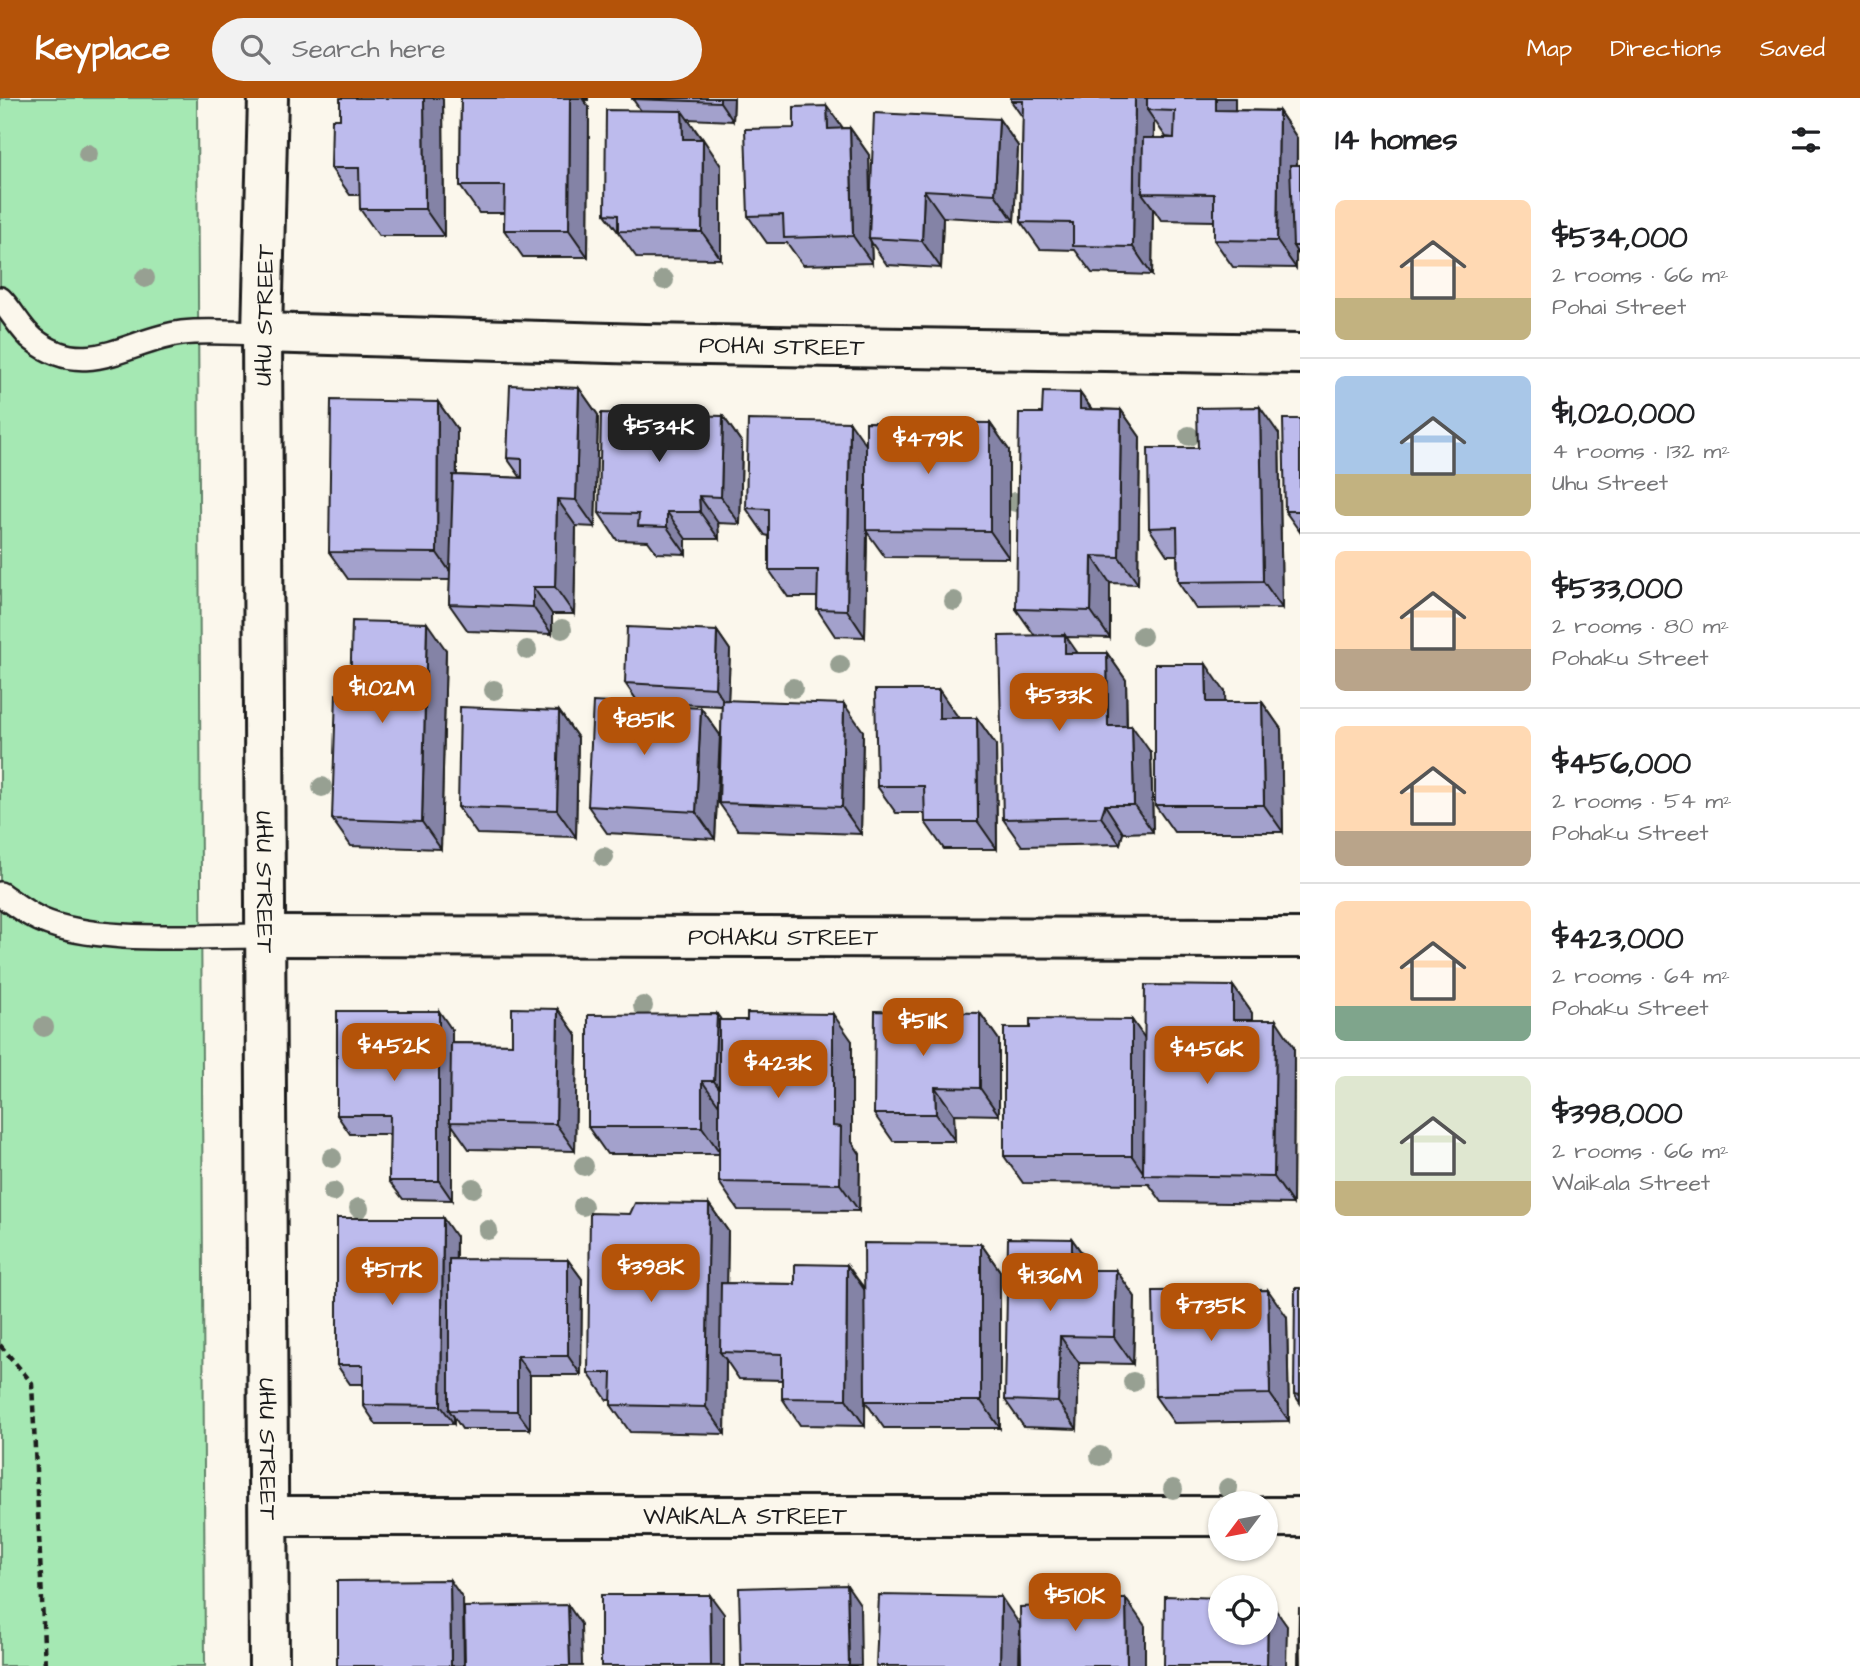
<!DOCTYPE html>
<meta charset="utf-8">
<style>
:root{--surface:#fff;--page:#f2f2f2;--text:#202124;--muted:#757577;--line:#e0e0e0;--accent:#b45309}
body{margin:0;font-family:"Architects Daughter",sans-serif;background:var(--page);color:var(--text);height:100vh;display:flex;flex-direction:column;font-size:26px;white-space:nowrap}
*{box-sizing:border-box;margin:0}
p{font-size:23px;color:var(--muted)}
.icon{flex:none;width:38px;height:38px;fill:none;stroke:currentColor;stroke-width:2;stroke-linecap:round;stroke-linejoin:round}
.map{position:relative;flex:1;overflow:hidden}
.side{display:flex;flex-direction:column;background:var(--surface);width:560px}
.side>*{flex:none}
.needle{width:46px;rotate:238deg}
.buttons{position:absolute;left:1208px;top:1393px;display:grid;gap:14px}
.buttons a{display:grid;place-items:center;width:70px;height:70px;border-radius:50%;background:var(--surface);box-shadow:0 2px 5px #0004;font-size:35px}
.price{position:absolute;translate:-50% -60px;padding:0 16px;border-radius:14px;background:var(--accent);color:#fff;font-size:23px;line-height:46px;filter:drop-shadow(0 2px 4px #0008)}
.price::after{content:'';position:absolute;left:50%;top:42px;width:21px;height:16px;margin-left:-10px;background:inherit;clip-path:polygon(0 0,100% 0,50% 100%)}
.price.selected{background:#222;color:#fff}
ul{padding:0;list-style:none}
li{display:flex;align-items:center;gap:21px;height:175px;padding:0 35px}
li+li{border-top:2px solid var(--line)}
li span{display:grid;place-items:center;flex:none;width:196px;height:140px;border-radius:10px;color:#555}
li>.icon{margin-inline-start:auto}
span .icon{width:84px;height:84px;fill:#fffc;stroke-width:1}
li b{font-size:30px}
h2{display:flex;justify-content:space-between;align-items:center;height:84px;padding:0 35px;font-size:30px}
header{display:flex;align-items:center;gap:42px;box-sizing:border-box;height:98px;padding:0 35px;background:var(--accent);color:#fff}
header strong{font-size:33px}
nav{display:flex;gap:38px;margin-inline-start:auto;font-size:24px}
.search{width:490px;height:63px;background:var(--page);display:flex;align-items:center;gap:18px;box-sizing:border-box;padding:0 24px;border-radius:38px;color:var(--muted);font-size:26px}
main{display:flex;flex:1;min-height:0}
.map>svg:first-child{display:block}
</style>
<header>
<strong>Keyplace</strong>
<div class="search"><svg class="icon" aria-label="search" viewBox="0 0 24 24"><circle cx="10" cy="10" r="6"/><path d="M15 15l6 6"/></svg>Search here</div>
<nav><a>Map</a><a>Directions</a><a>Saved</a></nav>
</header>
<main>
<div class="map">
<svg width="1300" height="1568" viewBox="0 0 1300 1568">
<rect width="100%" height="100%" fill="#fbf7ec"/>
<filter id="ink" filterUnits="userSpaceOnUse"><feTurbulence type="fractalNoise" baseFrequency=".0143" numOctaves="2"/><feDisplacementMap in="SourceGraphic" scale="14" xChannelSelector="R" yChannelSelector="G"/><feConvolveMatrix kernelMatrix="1 2 1 2 8 2 1 2 1" color-interpolation-filters="sRGB"/></filter>
<g filter="url(#ink)">
<polygon fill="#a5e8b3" stroke="#608268" stroke-width="2" points="0,0 197,0 205,1568 0,1568"/>
<g fill="none" stroke-linecap="round" stroke-linejoin="round">
<g stroke="#1c1c1c" stroke-width="28">
<g id="lane">
<path d="M0 201C12 213 21 232 34 242 86 283 131 241 182 235 208 232 236 235 262 235"/>
<path d="M0 796C13 805 27 816 41 822 98 847 204 837 267 838"/>
</g>
</g>
<g stroke="#1c1c1c" stroke-width="44">
<g id="street">
<path id="s1" d="M268 0 262 235 269 1568"/>
<path id="s2" d="M262 235 644 246 1300 256"/>
<path id="s3" d="M267 838 1300 840"/>
<path id="s4" d="M269 1418H1220"/>
<polyline points="1265,1419 1300,1419"/>
</g>
</g>
<polyline stroke="#1c1c1c" stroke-width="4.5" stroke-dasharray="7 5" stroke-linecap="butt" points="0,1247 32,1285 45,1568"/>
<use href="#lane" stroke="#fbf7ec" stroke-width="23"/>
<use href="#street" stroke="#fbf7ec" stroke-width="38"/>
</g>
<g fill="#97a092">
<circle cx="88" cy="56" r="10"/>
<circle cx="145" cy="180" r="10"/>
<circle cx="664" cy="182" r="10"/>
<circle cx="1189" cy="338" r="10"/>
<circle cx="1015" cy="404" r="10"/>
<circle cx="954" cy="503" r="10"/>
<circle cx="562" cy="531" r="10"/>
<circle cx="1142" cy="538" r="10"/>
<circle cx="527" cy="552" r="10"/>
<circle cx="840" cy="567" r="10"/>
<circle cx="793" cy="590" r="10"/>
<circle cx="494" cy="592" r="10"/>
<circle cx="322" cy="689" r="10"/>
<circle cx="604" cy="759" r="10"/>
<circle cx="643" cy="908" r="10"/>
<circle cx="44" cy="929" r="10"/>
<circle cx="332" cy="1060" r="10"/>
<circle cx="584" cy="1068" r="10"/>
<circle cx="473" cy="1090" r="10"/>
<circle cx="333" cy="1094" r="10"/>
<circle cx="583" cy="1108" r="10"/>
<circle cx="359" cy="1110" r="10"/>
<circle cx="488" cy="1132" r="10"/>
<circle cx="1133" cy="1284" r="10"/>
<circle cx="1100" cy="1358" r="10"/>
<circle cx="1228" cy="1390" r="10"/>
<circle cx="1173" cy="1391" r="10"/>
</g>
<g fill="#a3a1cc" stroke="#1c1c1c" stroke-width="2" fill-rule="evenodd">
<polygon points="340,0 442,0 443,2 444,138 379,138 360,111 360,97 350,97 331,70 340,21"/>
<polygon points="461,0 588,0 588,2 584,2 589,10 588,159 523,159 504,132 504,115 479,115 460,88"/>
<polygon points="632,0 734,0 733,23 688,21 721,68 721,161 637,160 605,116 641,13"/>
<path d="M1011 0H1235V12L1279 13 1297 40V67H1300V158L1296 153V170L1233 169 1214 142V123L1161 122 1153 110 1152 177 1092 175 1075 152 1040 151 1021 124 1023 20 1011 3ZM1154 22 1166 39 1174 40H1154Z"/>
<polygon points="827,8 843,30 850,30 869,57 870,100 999,21 1018,48 1014,123 943,119 941,170 887,167 871,144 872,165 803,167 787,145 767,145 748,118 794,30"/>
<polygon points="579,290 598,317 595,429 576,428 574,516 552,516 552,536 468,533 449,506 450,482 348,481 329,454 438,304 457,331 457,377 521,380 507,360"/>
<polygon points="1080,295 1092,311 1121,312 1140,339 1138,486 1110,485 1110,540 1066,539 1077,555 1107,555 1126,582 1127,628 1151,655 1153,734 1123,735 1120,746 1022,748 1003,721 1035,538 1016,511"/>
<polygon points="723,318 742,345 740,426 718,425 719,441 686,441 686,456 657,455 648,443 617,442 599,415"/>
<polygon points="1300,321 1300,434 1285,413"/>
<polygon points="990,325 1009,352 1009,460 885,459 867,434 865,539 835,538 817,511 817,499 788,499 769,472 769,438 765,437 746,410 866,348"/>
<polygon points="1279,336 1282,510 1196,511 1178,484 1177,457 1167,457 1149,430 1198,350"/>
<polygon points="717,533 730,552 728,602 863,633 861,736 738,732 719,705 722,608 638,604 625,585"/>
<polygon points="446,552 441,751 351,748 332,721 350,597"/>
<polygon points="939,592 958,620 977,620 996,647 997,751 944,751 925,724 925,715 896,715 877,688"/>
<polygon points="1225,594 1225,604 1262,604 1281,631 1283,734 1174,734 1155,707"/>
<polygon points="701,610 720,637 715,741 607,735 588,708"/>
<polygon points="559,613 578,640 576,739 477,736 458,709"/>
<polygon points="1233,888 1252,915 1252,922 1294,949 1293,1106 1162,1104 1149,1086 1023,1085 1004,1058 1030,930 1132,922 1144,940"/>
<polygon points="558,911 577,938 575,1053 469,1051 452,1027 452,1102 403,1101 389,1083 390,1036 350,1036 337,1017 452,932 452,945 512,946"/>
<polygon points="980,915 999,942 999,1017 954,1016 955,1043 893,1043 874,1016"/>
<polygon points="721,922 852,943 852,1044 860,1056 859,1113 738,1112 719,1084 719,1056 607,1056 588,1029"/>
<polygon points="709,1106 728,1133 727,1185 795,1186 847,1167 865,1191 981,1146 1000,1173 1000,1330 884,1330 865,1303 865,1328 800,1327 782,1300 782,1282 739,1281 726,1262 725,1336 630,1334 611,1307 611,1302 607,1302 588,1275 630,1116"/>
<polygon points="456,1139 456,1162 568,1162 582,1181 581,1277 530,1277 530,1331 462,1331 454,1319 454,1326 376,1326 363,1307 363,1286 350,1286 337,1267"/>
<polygon points="1072,1141 1091,1168 1091,1172 1116,1172 1135,1199 1133,1266 1079,1265 1077,1331 1024,1329 1005,1302"/>
<polygon points="1300,1190 1300,1305 1294,1296"/>
<polygon points="1287,1219 1289,1323 1174,1325 1155,1298"/>
</g>
<g fill="#8483a6" stroke="#1c1c1c" stroke-width="2">
<polygon points="424,0 442,0 443,2 444,138 425,111"/>
<polygon points="570,0 582,0 589,10 588,159 569,132"/>
<polygon points="720,0 734,0 733,23 720,4"/>
<polygon points="1135,0 1154,0 1147,12 1154,22 1153,95 1142,95 1153,110 1152,177 1133,149"/>
<polygon points="1216,0 1235,0 1235,39 1216,12"/>
<polygon points="827,8 846,35 828,31"/>
<polygon points="682,13 701,40 702,68 683,41"/>
<polygon points="1279,13 1297,40 1296,148 1293,148 1296,153 1296,170 1277,143"/>
<polygon points="999,21 1018,48 1014,123 995,96"/>
<polygon points="850,30 869,57 871,140 869,140 871,144 872,165 853,138"/>
<polygon points="703,41 721,68 721,161 702,134"/>
<polygon points="924,92 943,119 941,170 922,143"/>
<polygon points="579,290 598,317 595,429 576,402"/>
<polygon points="1080,295 1099,322 1080,311"/>
<polygon points="438,304 457,331 456,482 437,455"/>
<polygon points="1260,309 1279,336 1282,510 1263,483"/>
<polygon points="1121,312 1140,339 1138,486 1119,459"/>
<polygon points="723,318 742,345 740,426 721,399"/>
<polygon points="850,324 869,351 866,432 867,434 865,539 847,512"/>
<polygon points="990,325 1009,352 1009,460 990,433"/>
<polygon points="699,398 718,425 719,441 700,414"/>
<polygon points="557,401 576,428 574,516 555,489"/>
<polygon points="667,414 686,441 686,456 667,429"/>
<polygon points="1092,458 1110,485 1110,540 1091,513"/>
<polygon points="533,489 552,516 552,536 533,509"/>
<polygon points="427,525 446,552 441,751 422,724"/>
<polygon points="717,533 730,552 728,609 715,590"/>
<polygon points="1065,537 1084,564 1065,555"/>
<polygon points="1107,555 1126,582 1127,655 1108,628"/>
<polygon points="1206,566 1225,594 1226,631 1207,604"/>
<polygon points="939,592 958,619 958,647 939,620"/>
<polygon points="1262,604 1281,631 1283,734 1264,707"/>
<polygon points="844,606 863,633 861,736 842,709"/>
<polygon points="701,610 720,637 715,741 696,714"/>
<polygon points="559,613 578,640 576,739 557,712"/>
<polygon points="977,620 996,647 997,751 978,724"/>
<polygon points="1132,628 1151,655 1153,734 1134,707"/>
<polygon points="1105,707 1123,735 1120,746 1101,719"/>
<polygon points="1233,888 1252,915 1252,949 1233,922"/>
<polygon points="558,911 577,938 575,1053 556,1026"/>
<polygon points="439,913 452,932 452,1024 450,1024 452,1027 452,1102 439,1083"/>
<polygon points="980,915 999,942 999,1017 980,990"/>
<polygon points="717,916 736,943 733,1010 714,983"/>
<polygon points="833,916 852,943 852,1044 860,1056 859,1113 840,1086 833,1028"/>
<polygon points="1132,922 1151,949 1145,1077 1132,1058"/>
<polygon points="1276,922 1294,949 1293,1106 1274,1079"/>
<polygon points="702,983 721,1010 721,1056 702,1029"/>
<polygon points="935,989 954,1016 955,1043 936,1016"/>
<polygon points="709,1106 728,1133 726,1254 720,1254 726,1262 725,1336 706,1309"/>
<polygon points="443,1120 456,1139 454,1312 449,1312 454,1319 454,1326 441,1308"/>
<polygon points="1072,1141 1091,1168 1090,1199 1072,1172"/>
<polygon points="981,1146 1000,1173 1000,1330 981,1303"/>
<polygon points="568,1162 582,1181 581,1277 568,1258"/>
<polygon points="847,1167 866,1194 865,1328 846,1301"/>
<polygon points="1116,1172 1135,1199 1133,1266 1114,1239"/>
<polygon points="1268,1192 1287,1219 1289,1323 1270,1296"/>
<polygon points="1060,1238 1079,1265 1077,1331 1058,1304"/>
<polygon points="517,1258 530,1277 530,1331 517,1313"/>
<polygon points="450,1482 463,1501 464,1568 451,1568"/>
<polygon points="847,1487 860,1506 861,1568 849,1568"/>
<polygon points="710,1497 724,1516 724,1568 711,1568"/>
<polygon points="1001,1499 1020,1527 1019,1568 1000,1568"/>
<polygon points="1126,1501 1145,1528 1145,1568 1127,1568"/>
<polygon points="1268,1501 1287,1528 1286,1568 1267,1568"/>
<polygon points="568,1507 581,1526 582,1568 570,1568"/>
</g>
<g fill="#bdbbed" stroke="#1c1c1c" stroke-width="2">
<polygon points="340,0 424,0 425,111 360,111 359,70 331,70 332,21 340,21"/>
<polygon points="461,0 570,0 569,132 504,132 505,88 460,88"/>
<polygon points="632,0 720,0 720,4 632,1"/>
<polygon points="1011,0 1135,0 1133,149 1073,148 1073,125 1021,124 1023,3 1011,3"/>
<polygon points="1147,0 1216,0 1216,12 1279,13 1277,143 1214,142 1214,96 1142,95 1143,40 1174,40 1175,13 1147,12"/>
<polygon points="827,8 828,31 850,30 853,138 784,140 783,117 748,118 745,31 794,30 794,9"/>
<polygon points="606,12 682,13 683,41 703,41 702,134 618,133 618,117 605,116"/>
<polygon points="874,15 999,21 995,96 924,92 922,143 869,140"/>
<polygon points="1290,67 1300,67 1300,148 1293,148"/>
<polygon points="510,287 579,290 576,402 557,401 555,489 533,489 533,509 449,506 453,377 522,380 522,361 507,360"/>
<polygon points="1043,294 1080,295 1080,311 1121,312 1119,459 1092,458 1091,513 1016,511 1019,315 1042,315"/>
<polygon points="331,302 438,304 437,455 329,454"/>
<polygon points="1260,309 1263,483 1178,484 1177,429 1149,430 1148,350 1198,350 1197,310"/>
<polygon points="601,315 723,318 721,399 699,398 700,414 667,414 667,429 638,428 639,416 599,415"/>
<polygon points="1283,321 1300,321 1300,413 1285,413"/>
<polygon points="748,322 850,324 847,512 817,511 818,472 769,472 769,411 746,410"/>
<polygon points="866,324 990,325 990,433 866,432"/>
<polygon points="352,523 427,525 422,724 332,721 336,596 350,597"/>
<polygon points="627,529 717,533 715,590 625,585"/>
<polygon points="1065,537 1065,555 1107,555 1108,628 1132,628 1134,707 1105,707 1101,719 1003,721 999,538"/>
<polygon points="1155,566 1206,566 1207,604 1262,604 1264,707 1155,707"/>
<polygon points="875,592 939,592 939,620 977,620 978,724 925,724 924,688 877,688"/>
<polygon points="722,602 844,606 842,709 719,705"/>
<polygon points="593,604 701,610 696,714 588,708"/>
<polygon points="460,609 559,613 557,712 458,709"/>
<polygon points="1145,887 1233,888 1233,922 1276,922 1274,1079 1143,1077"/>
<polygon points="512,910 558,911 556,1026 450,1024 451,945 512,946"/>
<polygon points="337,913 439,913 439,1083 389,1083 390,1017 337,1017"/>
<polygon points="875,913 980,915 980,990 935,989 936,1016 874,1016"/>
<polygon points="747,915 833,916 833,1028 841,1029 840,1086 719,1084 719,922 747,922"/>
<polygon points="717,916 714,983 702,983 702,1029 588,1029 588,917"/>
<polygon points="1030,921 1132,922 1132,1058 1004,1058 1004,930 1030,930"/>
<polygon points="635,1105 709,1106 706,1309 611,1307 612,1275 588,1275 590,1115 630,1116"/>
<polygon points="337,1120 443,1120 441,1308 363,1307 363,1267 337,1267"/>
<polygon points="1008,1140 1072,1141 1072,1172 1116,1172 1114,1239 1060,1238 1058,1304 1005,1302"/>
<polygon points="864,1145 981,1146 981,1303 865,1303"/>
<polygon points="449,1161 568,1162 568,1258 517,1258 517,1313 449,1312"/>
<polygon points="795,1166 847,1167 846,1301 782,1300 782,1256 720,1254 721,1185 795,1186"/>
<polygon points="1295,1190 1300,1190 1300,1297 1294,1296"/>
<polygon points="1268,1192 1270,1296 1155,1298 1153,1193"/>
<polygon points="450,1482 451,1568 337,1568 337,1483"/>
<polygon points="847,1487 849,1568 741,1568 739,1490"/>
<polygon points="601,1497 710,1497 711,1568 601,1568"/>
<polygon points="879,1497 1001,1499 1000,1568 876,1568"/>
<polygon points="1165,1498 1220,1500 1220,1535 1265,1535 1265,1501 1268,1501 1267,1568 1164,1568"/>
<polygon points="1043,1501 1126,1501 1127,1568 1021,1568 1020,1509 1045,1508"/>
<polygon points="568,1507 570,1568 465,1568 464,1509"/>
<polygon points="1299,1509 1300,1568 1298,1568"/>
</g>
</g>
<g text-anchor="middle" stroke-width="5" stroke-linejoin="round" paint-order="stroke">
<g font-size="24" fill="#1c1c1c" stroke="#fbf7ec">
<text transform="translate(264 217) rotate(-89)" y="8">UHU STREET</text>
<text dy="8" stroke="none"><textPath href="#s2" startOffset="520">POHAI STREET</textPath></text>
<text dy="8" stroke="none"><textPath href="#s1" startOffset="784">UHU STREET</textPath></text>
<text dy="8" stroke="none"><textPath href="#s3" startOffset="516">POHAKU STREET</textPath></text>
<text dy="8" stroke="none"><textPath href="#s1" startOffset="1351">UHU STREET</textPath></text>
<text dy="8" stroke="none"><textPath href="#s4" startOffset="476">WAIKALA STREET</textPath></text>
</g>
</g>
</svg>
<div class="buttons">
<a><svg class="needle" viewBox="-14 -14 28 28"><path d="M0-13l5 13h-10z" fill="#e53935"/><path d="M0 13l5-13h-10z" fill="#757577"/></svg></a>
<a><svg class="icon" aria-label="locate" viewBox="0 0 24 24"><circle cx="12" cy="12" r="6"/><path d="M12 2v4M12 18v4M2 12h4M18 12h4"/></svg></a>
</div>
<b class="price selected" style="left:659px;top:366px">$534K</b>
<b class="price" style="left:928px;top:378px">$479K</b>
<b class="price" style="left:382px;top:627px">$1.02M</b>
<b class="price" style="left:1059px;top:635px">$533K</b>
<b class="price" style="left:644px;top:659px">$851K</b>
<b class="price" style="left:923px;top:960px">$511K</b>
<b class="price" style="left:394px;top:985px">$452K</b>
<b class="price" style="left:1207px;top:988px">$456K</b>
<b class="price" style="left:778px;top:1002px">$423K</b>
<b class="price" style="left:651px;top:1206px">$398K</b>
<b class="price" style="left:392px;top:1209px">$517K</b>
<b class="price" style="left:1050px;top:1215px">$1.36M</b>
<b class="price" style="left:1211px;top:1245px">$735K</b>
<b class="price" style="left:1075px;top:1535px">$510K</b>
</div>
<section class="side">
<h2>14 homes<svg class="icon" aria-label="filters" viewBox="0 0 24 24"><path d="M4 7h16M4 17h16"/><circle cx="9" cy="7" r="2"/><circle cx="15" cy="17" r="2"/></svg></h2>
<ul>
<li><span style="background:linear-gradient(#ffd9b3 70%,#c2b280 0)"><svg class="icon" aria-label="home" viewBox="0 0 24 24"><path d="M3 11l9-7 9 7M6 9v11h12V9"/></svg></span><div><b>$534,000</b><p>2 rooms · 66 m²</p><p>Pohai Street</p></div></li>
<li><span style="background:linear-gradient(#a9c7e8 70%,#c2b280 0)"><svg class="icon" aria-label="home" viewBox="0 0 24 24"><path d="M3 11l9-7 9 7M6 9v11h12V9"/></svg></span><div><b>$1,020,000</b><p>4 rooms · 132 m²</p><p>Uhu Street</p></div></li>
<li><span style="background:linear-gradient(#ffd9b3 70%,#b9a48a 0)"><svg class="icon" aria-label="home" viewBox="0 0 24 24"><path d="M3 11l9-7 9 7M6 9v11h12V9"/></svg></span><div><b>$533,000</b><p>2 rooms · 80 m²</p><p>Pohaku Street</p></div></li>
<li><span style="background:linear-gradient(#ffd9b3 75%,#b9a48a 0)"><svg class="icon" aria-label="home" viewBox="0 0 24 24"><path d="M3 11l9-7 9 7M6 9v11h12V9"/></svg></span><div><b>$456,000</b><p>2 rooms · 54 m²</p><p>Pohaku Street</p></div></li>
<li><span style="background:linear-gradient(#ffd9b3 75%,#7fa58c 0)"><svg class="icon" aria-label="home" viewBox="0 0 24 24"><path d="M3 11l9-7 9 7M6 9v11h12V9"/></svg></span><div><b>$423,000</b><p>2 rooms · 64 m²</p><p>Pohaku Street</p></div></li>
<li><span style="background:linear-gradient(#dfe7d0 75%,#c2b280 0)"><svg class="icon" aria-label="home" viewBox="0 0 24 24"><path d="M3 11l9-7 9 7M6 9v11h12V9"/></svg></span><div><b>$398,000</b><p>2 rooms · 66 m²</p><p>Waikala Street</p></div></li>
</ul>
</section>
</main>
